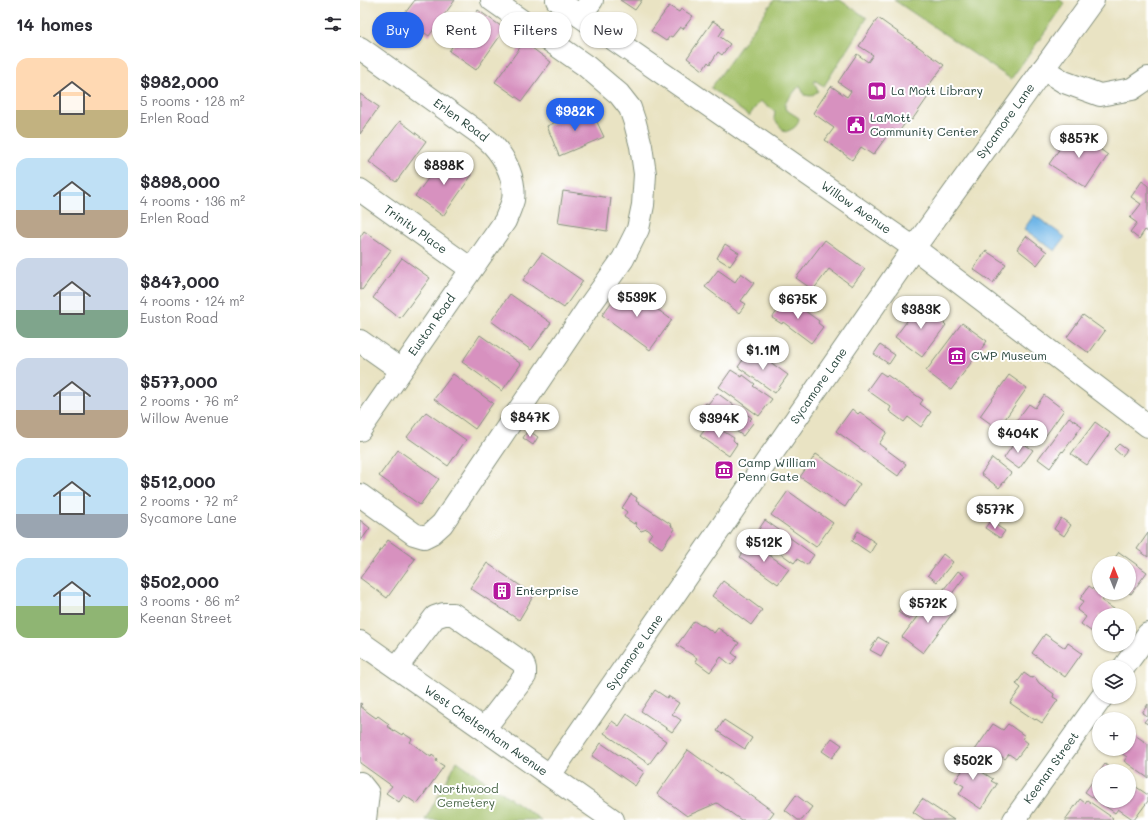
<!DOCTYPE html>
<meta charset="utf-8">
<style>
:root{--surface:#fff;--page:#f7f7f7;--text:#2b2b33;--muted:#7c7c81;--accent:#2563eb}
body{margin:0;font-family:Mali,sans-serif;background:var(--page);color:var(--text);height:100vh;display:flex;flex-direction:column;font-size:15px;white-space:nowrap}
*{box-sizing:border-box;margin:0}
p{font-size:13px;color:var(--muted)}
.icon{flex:none;width:22px;height:22px;fill:none;stroke:currentColor;stroke-width:2;stroke-linecap:round;stroke-linejoin:round}
.map{position:relative;flex:1;overflow:hidden}
.side{display:flex;flex-direction:column;background:var(--surface);width:360px}
.side>*{flex:none}
.banner{position:absolute;left:12px;top:12px;width:380px;height:36px;display:flex;gap:8px}
.needle{width:26px;rotate:359deg}
.buttons{position:absolute;left:732px;top:556px;display:grid;gap:8px}
.buttons a{display:grid;place-items:center;width:44px;height:44px;border-radius:50%;background:var(--surface);box-shadow:0 1px 3px #0004;font-size:20px}
.price{position:absolute;translate:-50% -34px;padding:0 9px;border-radius:14px;background:#fff;color:#222;font-size:13px;line-height:26px;filter:drop-shadow(0 1px 2px #0008)}
.price::after{content:'';position:absolute;left:50%;top:24px;width:12px;height:9px;margin-left:-6px;background:inherit;clip-path:polygon(0 0,100% 0,50% 100%)}
.price.current{background:var(--accent);color:#fff}
ul{padding:0;list-style:none}
li{display:flex;align-items:center;gap:12px;height:100px;padding:0 16px}
li span{display:grid;place-items:center;flex:none;width:112px;height:80px;border-radius:12px;color:#555}
li>.icon{margin-inline-start:auto}
span .icon{width:48px;height:48px;fill:#fffc;stroke-width:1}
li b{font-size:17px}
h2{display:flex;justify-content:space-between;align-items:center;height:48px;padding:0 16px;font-size:17px}
.chip{padding:0 14px;border-radius:18px;background:var(--surface);box-shadow:0 1px 3px #0004;font-size:14px;line-height:36px}
.chip.current{background:var(--accent);color:#fff}
main{display:flex;flex:1;min-height:0}
.map>svg:first-child{display:block}
</style>
<main>
<section class="side">
<h2>14 homes<svg class="icon" aria-label="filters" viewBox="0 0 24 24"><path d="M4 7h16M4 17h16"/><circle cx="9" cy="7" r="2"/><circle cx="15" cy="17" r="2"/></svg></h2>
<ul>
<li><span style="background:linear-gradient(#ffd9b3 65%,#c2b280 0)"><svg class="icon" aria-label="home" viewBox="0 0 24 24"><path d="M3 11l9-7 9 7M6 9v11h12V9"/></svg></span><div><b>$982,000</b><p>5 rooms · 128 m²</p><p>Erlen Road</p></div></li>
<li><span style="background:linear-gradient(#bfe0f5 65%,#b9a48a 0)"><svg class="icon" aria-label="home" viewBox="0 0 24 24"><path d="M3 11l9-7 9 7M6 9v11h12V9"/></svg></span><div><b>$898,000</b><p>4 rooms · 136 m²</p><p>Erlen Road</p></div></li>
<li><span style="background:linear-gradient(#c9d6e8 65%,#7fa58c 0)"><svg class="icon" aria-label="home" viewBox="0 0 24 24"><path d="M3 11l9-7 9 7M6 9v11h12V9"/></svg></span><div><b>$847,000</b><p>4 rooms · 124 m²</p><p>Euston Road</p></div></li>
<li><span style="background:linear-gradient(#c9d6e8 65%,#b9a48a 0)"><svg class="icon" aria-label="home" viewBox="0 0 24 24"><path d="M3 11l9-7 9 7M6 9v11h12V9"/></svg></span><div><b>$577,000</b><p>2 rooms · 76 m²</p><p>Willow Avenue</p></div></li>
<li><span style="background:linear-gradient(#bfe0f5 70%,#9aa5b1 0)"><svg class="icon" aria-label="home" viewBox="0 0 24 24"><path d="M3 11l9-7 9 7M6 9v11h12V9"/></svg></span><div><b>$512,000</b><p>2 rooms · 72 m²</p><p>Sycamore Lane</p></div></li>
<li><span style="background:linear-gradient(#bfe0f5 60%,#8fb573 0)"><svg class="icon" aria-label="home" viewBox="0 0 24 24"><path d="M3 11l9-7 9 7M6 9v11h12V9"/></svg></span><div><b>$502,000</b><p>3 rooms · 86 m²</p><p>Keenan Street</p></div></li>
</ul>
</section>
<div class="map">
<svg width="788" height="820" viewBox="0 0 788 820">
<rect width="100%" height="100%" fill="#fff"/>
<filter id="ink" filterUnits="userSpaceOnUse"><feTurbulence type="fractalNoise" baseFrequency=".025" numOctaves="2"/><feDisplacementMap in="SourceGraphic" scale="8" xChannelSelector="R" yChannelSelector="G"/><feConvolveMatrix kernelMatrix="1 2 1 2 8 2 1 2 1" color-interpolation-filters="sRGB"/></filter>
<filter id="wash" filterUnits="userSpaceOnUse"><feTurbulence type="fractalNoise" baseFrequency=".012" numOctaves="4" result="noise"/><feDisplacementMap in="SourceGraphic" scale="16" xChannelSelector="R" yChannelSelector="G"/><feGaussianBlur stdDeviation="0.9" result="paint"/><feColorMatrix in="noise" values="0 0 0 0 0 0 0 0 0 0 0 0 0 0 0 0 0 1.4 0 .05"/><feComposite in="paint" operator="in"/></filter>
<g filter="url(#wash)">
<rect width="100%" height="100%" fill="#e9e3c3"/>
<g fill="#a2c068" stroke="#607e4e">
<path d="M414 0H480L507 18 464 86 454 80V83L458 91 451 96 444 95 440 85 425 103V109L439 118C438 127 433 129 425 132L414 119 415 111 400 101 389 116 351 88Z"/>
<polygon points="534,0 700,0 705,4 651,79"/>
<polygon points="97,761 181,820 65,820"/>
</g>
<polygon fill="#6fb6e7" stroke="#477a8e" points="674,215 705,237 695,251 664,229"/>
<g id="blocks">
<g fill="#d791bf">
<polygon points="55,0 95,0 69,36 42,17"/>
<polygon points="260,0 282,0 275,10"/>
<polygon points="309,6 319,12 321,9 333,16 323,29 320,27 312,37 310,36 306,41 291,31"/>
<polygon points="118,10 145,29 116,70 89,51"/>
<polygon points="518,18 584,65 563,93 568,97 552,120 549,118 538,133 532,129 513,155 501,147 492,160 465,140 474,128 453,113 471,86 487,97 491,91 478,82 497,54 508,62 513,55 499,46"/>
<polygon points="353,21 364,28 359,36 370,44 362,55 358,52 350,64 348,62 343,70 327,58"/>
<polygon points="164,42 191,62 162,101 135,82"/>
<polygon points="0,94 19,107 0,134"/>
<polygon points="230,107 244,137 199,156 187,126"/>
<polygon points="40,121 66,141 36,182 9,162"/>
<polygon points="712,131 722,138 724,134 742,146 740,149 748,155 726,188 689,164"/>
<polygon points="85,156 112,175 83,216 55,196"/>
<polygon points="782,181 788,186 788,232 785,230 779,239 770,232 777,223 770,218 781,204 771,197"/>
<polygon points="203,191 251,198 247,231 198,223"/>
<polygon points="4,231 31,250 2,290 0,289 0,237"/>
<polygon points="666,236 687,252 677,265 657,249"/>
<polygon points="465,240 505,269 492,286 469,269 453,290 436,278"/>
<polygon points="365,244 379,253 370,266 357,258"/>
<polygon points="626,251 646,264 633,283 613,269"/>
<polygon points="182,253 223,281 204,308 163,280"/>
<polygon points="42,258 70,278 40,318 13,298"/>
<polygon points="358,270 375,282 381,273 394,283 381,301 386,304 379,313 345,287"/>
<polygon points="264,285 312,320 290,350 242,315"/>
<polygon points="150,294 191,323 171,350 131,321"/>
<polygon points="427,298 459,321 458,323 463,327 451,343 423,322 422,324 412,318"/>
<polygon points="559,305 561,306 566,307 571,310 571,313 574,316 579,316 583,319 584,323 586,325 562,357 535,337"/>
<polygon points="723,315 745,331 729,353 707,337"/>
<polygon points="602,323 627,341 591,390 566,371"/>
<polygon points="120,335 161,364 142,391 102,362"/>
<polygon points="520,345 535,355 529,364 514,354"/>
<polygon points="391,348 428,375 415,393 378,367"/>
<polygon points="371,370 382,377 383,375 395,384 393,386 412,399 399,416 359,387"/>
<polygon points="520,372 526,376 527,375 563,400 560,404 571,412 561,427 548,417 544,422 529,411 531,407 507,390"/>
<polygon points="93,374 133,403 115,429 74,399"/>
<polygon points="649,375 667,388 638,429 620,416"/>
<polygon points="357,393 392,418 390,420 393,423 383,436 342,407 346,403 348,404"/>
<polygon points="684,395 704,410 684,438 672,429 668,436 653,425 669,404 675,408"/>
<polygon points="492,409 498,414 500,412 527,432 519,444 546,464 538,476 476,431"/>
<polygon points="66,412 106,440 88,466 47,437"/>
<polygon points="709,417 722,426 703,452 702,451 690,468 678,459"/>
<polygon points="735,422 750,433 727,465 711,454"/>
<polygon points="350,423 374,438 373,440 377,444 369,456 340,436"/>
<polygon points="168,430 178,437 173,445 163,438"/>
<polygon points="657,439 673,450 659,469 644,458"/>
<polygon points="759,444 767,450 762,456 754,449"/>
<polygon points="38,450 79,479 60,505 19,476"/>
<polygon points="456,454 500,484 485,507 440,477"/>
<polygon points="632,458 651,473 639,488 621,474"/>
<polygon points="428,491 473,523 456,547 411,515"/>
<polygon points="271,494 277,498 276,501 312,525 311,526 315,529 302,548 288,539 292,533 287,529 281,531 276,526 275,522 274,524 264,517 267,512 262,508"/>
<polygon points="701,518 711,525 704,536 694,529"/>
<polygon points="0,520 10,528 0,542"/>
<polygon points="405,520 454,555 447,565 437,559 434,563 395,535"/>
<polygon points="630,521 645,531 640,538 625,528"/>
<polygon points="498,531 516,543 510,553 492,541"/>
<polygon points="788,533 788,557 777,549"/>
<polygon points="28,540 55,559 27,598 0,578"/>
<polygon points="391,542 429,569 418,584 380,557"/>
<polygon points="759,552 787,572 771,594 769,593 769,563 751,563"/>
<polygon points="583,554 593,562 577,582 568,575"/>
<polygon points="127,563 174,595 159,620 110,588"/>
<polygon points="598,571 605,576 588,599 580,594"/>
<polygon points="363,581 402,610 391,625 352,596"/>
<polygon points="729,586 745,597 742,601 754,609 753,612 758,615 739,615 739,637 721,624 726,617 717,610 724,601 720,599"/>
<polygon points="573,595 595,610 563,653 542,637"/>
<polygon points="547,598 559,606 549,620 538,612"/>
<polygon points="334,621 342,626 343,625 354,633 358,628 379,643 372,653 377,657 371,665 361,657 350,672 335,661 337,658 317,645"/>
<polygon points="685,634 705,648 708,643 722,653 705,677 672,653"/>
<polygon points="518,637 528,643 521,656 510,650"/>
<polygon points="664,673 671,678 675,677 679,683 694,694 693,697 698,700 682,723 676,719 675,720 650,703 661,688 656,684"/>
<polygon points="295,690 307,698 308,696 319,703 312,714 321,720 312,732 281,711"/>
<polygon points="0,703 2,704 0,706 9,713 16,718 18,716 29,724 27,726 34,731 34,730 42,735 43,733 52,739 50,742 71,757 72,755 77,759 76,761 84,766 57,804 44,795 39,802 26,793 32,786 0,763"/>
<polygon points="788,704 788,724 784,722 788,717 782,713"/>
<polygon points="267,714 306,741 289,764 244,733 252,721 259,726"/>
<polygon points="364,720 392,738 385,749 357,731"/>
<polygon points="633,724 643,730 648,724 665,736 663,739 668,743 656,759 649,754 645,759 634,751 632,754 630,753 626,758 615,750"/>
<polygon points="769,731 788,744 788,778 764,761 767,757 755,749 769,749"/>
<polygon points="472,738 482,745 472,758 462,751"/>
<polygon points="241,743 284,772 275,786 232,756"/>
<polygon points="328,750 414,812 408,820 381,820 357,803 327,816 297,794"/>
<polygon points="599,752 621,767 619,770 633,779 631,781 637,784 621,809 599,794 604,786 595,781 602,771 591,764"/>
<polygon points="745,764 754,771 740,771"/>
<polygon points="739,772 739,801 769,801 769,782 788,795 788,801 774,820 758,809 755,813 725,792"/>
<polygon points="436,795 452,807 442,820 438,820 425,810"/>
<polygon points="562,799 594,820 565,820 553,812"/>
<polygon points="720,799 725,803 727,800 753,818 751,820 705,820"/>
</g>
</g>
</g>
<g filter="url(#ink)">
<use href="#blocks" fill-opacity="0" stroke="#84907c" stroke-width="1"/>
<g fill="none" stroke-linecap="round" stroke-linejoin="round">
<g stroke="#84907c" stroke-width="24">
<g id="minor">
<path id="s1" d="M197 0 554 248 788 426"/>
<polyline points="220,16 232,0"/>
<path id="s2" d="M0 48 119 133C124 137 129 141 133 145 146 159 156 181 153 200 151 207 148 214 145 221L0 430"/>
<polyline points="683,69 704,82 740,95 772,89 788,78"/>
<path id="s3" d="M0 190 111 269"/>
<polyline points="0,341 41,370"/>
<polyline points="0,495 54,534 64,537 72,533 82,524 228,308 263,259 278,229 283,205 285,174 281,146 275,123 270,108 259,94 226,66 132,0"/>
<polyline points="37,667 75,617 84,614 93,614 163,663 165,669 165,676 124,729"/>
<polyline points="764,667 788,634"/>
<path id="s4" d="M190 775 554 248 733 0"/>
<polyline points="0,783 8,793 5,820"/>
<path id="s5" d="M654 820 742 697"/>
</g>
</g>
<g stroke="#84907c" stroke-width="24">
<g id="highway">
<path id="s6" d="M0 642 253 820"/>
</g>
</g>
<use href="#minor" stroke="#fff" stroke-width="22"/>
<use href="#highway" stroke="#fff" stroke-width="22"/>
</g>
</g>
<defs>
<g id="library-square" transform="scale(1)"><rect x="-9" y="-9" width="18" height="18" rx="4" fill="#b5179e" stroke="#fff"/><path d="M-6-4Q-3-5.5-.7-3.5V5Q-3 3-6 4ZM6-4Q3-5.5 .7-3.5V5Q3 3 6 4Z" fill="#fff"/></g>
<g id="civic-square" transform="scale(1)"><rect x="-9" y="-9" width="18" height="18" rx="4" fill="#b5179e" stroke="#fff"/><path d="M-.6-6.5H3V-4.5H.6V-3L4-1V1h2V6H-6V1h2V-1L-.6-3ZM-1.2 2.5V6h2.4V2.5Z" fill="#fff"/></g>
<g id="museum-square" transform="scale(1)"><rect x="-9" y="-9" width="18" height="18" rx="4" fill="#b5179e" stroke="#fff"/><path d="M0-6L6-3V-2H-6V-3ZM-5-1h2V3h-2ZM-1-1h2V3h-2ZM3-1h2V3H3ZM-6 4H6V6H-6Z" fill="#fff"/></g>
<g id="building-square" transform="scale(1)"><rect x="-9" y="-9" width="18" height="18" rx="4" fill="#b5179e" stroke="#fff"/><path d="M-4-6H4V6H1V3H-1V6H-4ZM-2.5-4.3h1.7v1.8h-1.7ZM.8-4.3h1.7v1.8H.8ZM-2.5-1h1.7V.8h-1.7ZM.8-1h1.7V.8H.8Z" fill="#fff"/></g>
</defs>
<g fill-rule="evenodd">
<use href="#library-square" x="517" y="91"/>
<use href="#civic-square" x="496" y="125"/>
<use href="#museum-square" x="597" y="356"/>
<use href="#museum-square" x="364" y="470"/>
<use href="#building-square" x="142" y="591"/>
</g>
<g text-anchor="middle" stroke-width="4" stroke-linejoin="round" paint-order="stroke">
<g font-size="12" fill="#1f3d34" stroke="#fff" text-anchor="start">
<text x="531" y="95">La Mott Library</text>
<text x="510" y="122">LaMott<tspan x="510" dy="14">Community Center</tspan></text>
<text x="611" y="360">CWP Museum</text>
<text x="378" y="467">Camp William<tspan x="378" dy="14">Penn Gate</tspan></text>
<text x="156" y="595">Enterprise</text>
</g>
<g font-size="12" fill="#1f3d34" stroke="#fff">
<text dy="4" stroke="none"><textPath href="#s2" startOffset="124">Erlen Road</textPath></text>
<text dy="4" stroke="none"><textPath href="#s4" startOffset="797">Sycamore Lane</textPath></text>
<text dy="4" stroke="none"><textPath href="#s1" startOffset="364">Willow Avenue</textPath></text>
<text dy="4" stroke="none"><textPath href="#s3" startOffset="68">Trinity Place</textPath></text>
<text transform="translate(72 325) rotate(-55)" y="4">Euston Road</text>
<text dy="4" stroke="none"><textPath href="#s4" startOffset="473">Sycamore Lane</textPath></text>
<text dy="4" stroke="none"><textPath href="#s4" startOffset="149">Sycamore Lane</textPath></text>
<text dy="4" stroke="none"><textPath href="#s6" startOffset="154">West Cheltenham Avenue</textPath></text>
<text dy="4" stroke="none"><textPath href="#s5" startOffset="64">Keenan Street</textPath></text>
</g>
<g font-size="12" fill="#466444" stroke="#fff">
<text x="106" y="793">Northwood<tspan x="106" dy="14">Cemetery</tspan></text>
</g>
</g>
</svg>
<div class="buttons">
<a><svg class="needle" viewBox="-14 -14 28 28"><path d="M0-13l5 13h-10z" fill="#e53935"/><path d="M0 13l5-13h-10z" fill="#7c7c81"/></svg></a>
<a><svg class="icon" aria-label="locate" viewBox="0 0 24 24"><circle cx="12" cy="12" r="6"/><path d="M12 2v4M12 18v4M2 12h4M18 12h4"/></svg></a>
<a><svg class="icon" aria-label="layers" viewBox="0 0 24 24"><path d="M12 4l9 5-9 5-9-5zM3 14l9 5 9-5"/></svg></a>
<a>+</a>
<a>−</a>
</div>
<b class="price current" style="left:215px;top:132px">$982K</b>
<b class="price" style="left:719px;top:159px">$857K</b>
<b class="price" style="left:84px;top:186px">$898K</b>
<b class="price" style="left:277px;top:318px">$539K</b>
<b class="price" style="left:438px;top:320px">$675K</b>
<b class="price" style="left:561px;top:330px">$383K</b>
<b class="price" style="left:403px;top:371px">$1.1M</b>
<b class="price" style="left:170px;top:438px">$847K</b>
<b class="price" style="left:359px;top:439px">$394K</b>
<b class="price" style="left:658px;top:454px">$404K</b>
<b class="price" style="left:635px;top:530px">$577K</b>
<b class="price" style="left:404px;top:563px">$512K</b>
<b class="price" style="left:568px;top:624px">$572K</b>
<b class="price" style="left:613px;top:781px">$502K</b>
<div class="banner">
<a class="chip current">Buy</a>
<a class="chip">Rent</a>
<a class="chip">Filters</a>
<a class="chip">New</a>
</div>
</div>
</main>
